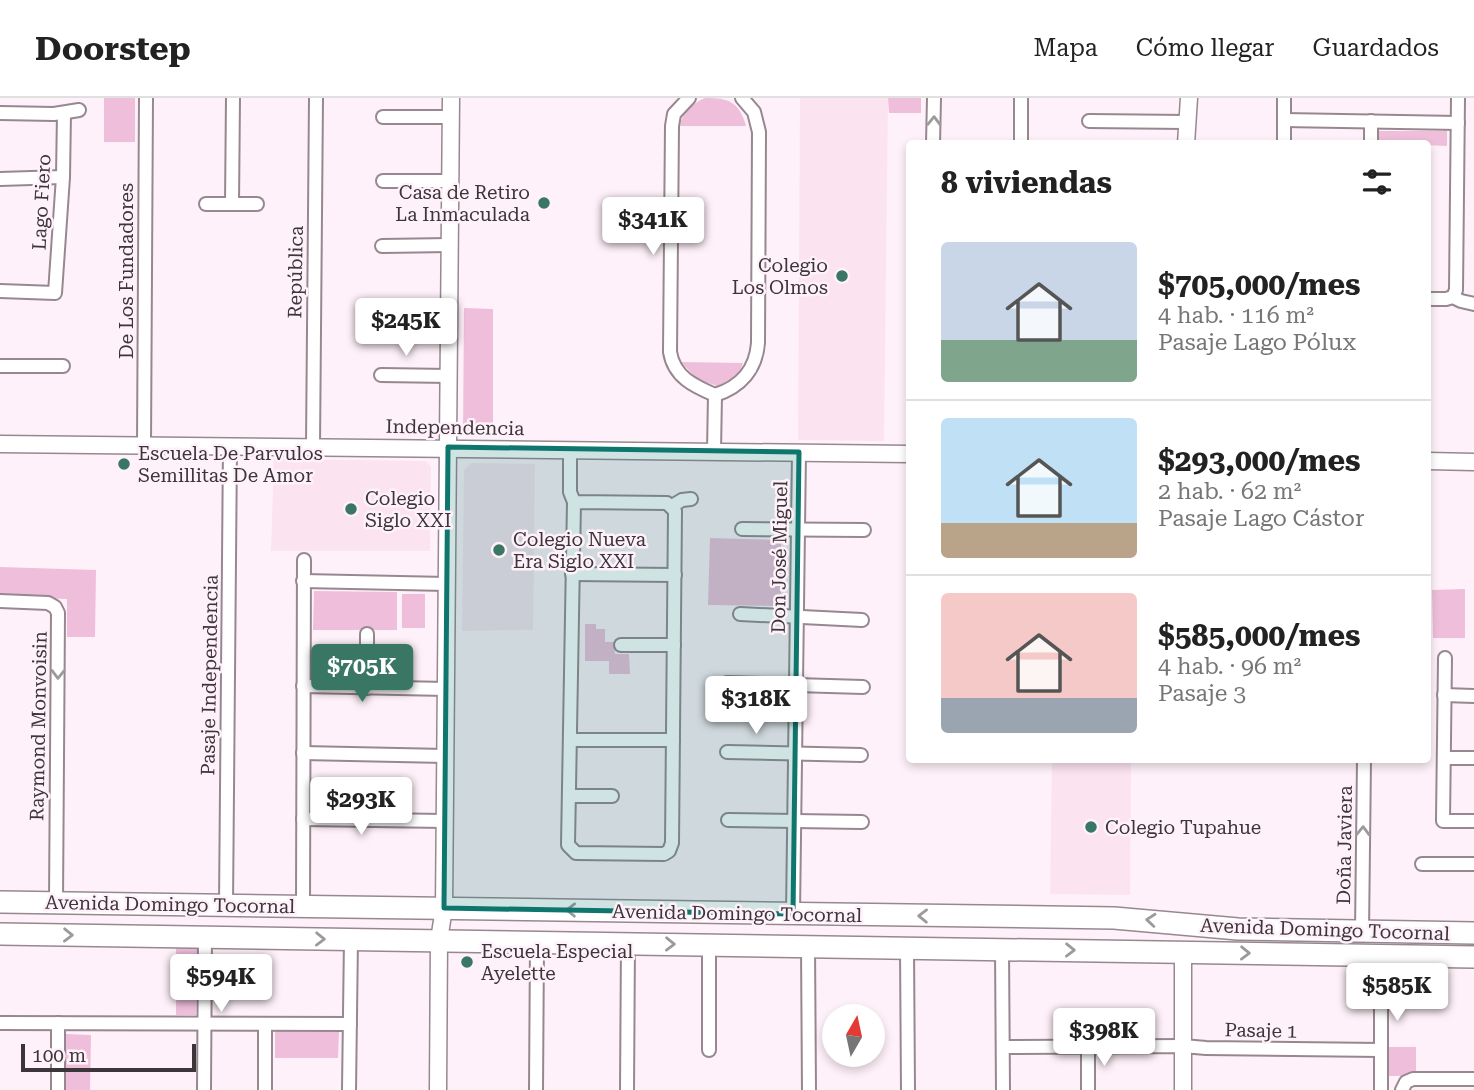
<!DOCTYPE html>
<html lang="es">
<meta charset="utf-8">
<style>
:root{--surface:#fff;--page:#f6f6f6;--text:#222;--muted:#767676;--line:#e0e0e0;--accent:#397663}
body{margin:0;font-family:"Roboto Serif",serif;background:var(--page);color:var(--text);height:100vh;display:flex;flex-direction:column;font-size:26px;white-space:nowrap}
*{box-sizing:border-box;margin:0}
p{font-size:23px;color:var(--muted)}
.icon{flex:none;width:38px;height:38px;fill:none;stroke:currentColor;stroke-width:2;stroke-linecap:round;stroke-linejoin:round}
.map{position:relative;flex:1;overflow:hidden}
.side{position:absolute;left:906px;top:42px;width:525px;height:623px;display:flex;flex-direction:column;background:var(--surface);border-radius:7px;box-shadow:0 4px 10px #0003}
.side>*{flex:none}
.needle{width:46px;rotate:9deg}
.buttons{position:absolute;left:822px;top:906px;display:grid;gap:14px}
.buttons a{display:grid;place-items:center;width:63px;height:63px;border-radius:50%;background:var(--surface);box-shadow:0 4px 10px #0003;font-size:35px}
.scale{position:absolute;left:21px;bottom:18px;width:175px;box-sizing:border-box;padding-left:7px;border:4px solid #3c3539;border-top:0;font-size:19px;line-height:24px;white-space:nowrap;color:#3c3539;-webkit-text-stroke:5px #fff1f9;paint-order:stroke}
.price{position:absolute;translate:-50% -60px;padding:0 16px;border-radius:7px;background:#fff;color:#222;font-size:23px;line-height:46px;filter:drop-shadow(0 2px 4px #0008)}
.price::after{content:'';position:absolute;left:50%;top:42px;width:21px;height:16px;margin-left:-10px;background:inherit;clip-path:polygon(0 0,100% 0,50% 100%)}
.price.on{background:var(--accent);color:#fff}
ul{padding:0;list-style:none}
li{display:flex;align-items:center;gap:21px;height:175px;padding:0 35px}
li+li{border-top:2px solid var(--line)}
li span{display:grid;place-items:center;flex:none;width:196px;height:140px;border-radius:7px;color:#555}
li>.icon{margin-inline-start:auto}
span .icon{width:84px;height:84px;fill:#fffc;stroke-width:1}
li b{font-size:30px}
h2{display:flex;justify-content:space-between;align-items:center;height:84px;padding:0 35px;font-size:30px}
header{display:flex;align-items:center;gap:42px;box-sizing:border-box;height:98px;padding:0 35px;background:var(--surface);border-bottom:2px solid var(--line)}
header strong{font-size:33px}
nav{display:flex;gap:38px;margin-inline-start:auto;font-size:24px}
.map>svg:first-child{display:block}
</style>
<header>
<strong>Doorstep</strong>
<nav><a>Mapa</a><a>Cómo llegar</a><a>Guardados</a></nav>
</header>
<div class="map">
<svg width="1474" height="992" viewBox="0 0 1474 992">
<rect width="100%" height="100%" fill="#fff1f9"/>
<g fill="#fbe3f0">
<polygon points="800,0 888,0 884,343 798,342"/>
<polygon points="274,361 426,363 431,369 430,453 271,453"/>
<polygon points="471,365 535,366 533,532 462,533 464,372"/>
<polygon points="1052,662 1131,662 1130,797 1050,796"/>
</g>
<g fill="#efbeda">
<rect x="104" y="0" width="31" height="44"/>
<path d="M705 0C728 0 739 3 746 28H680C682 14 692 6 705 0Z"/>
<polygon points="888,0 921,0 921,15 889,15"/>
<polygon points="1379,33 1447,33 1447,48 1379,45"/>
<polygon points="464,210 493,211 493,337 463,337"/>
<polygon points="681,264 743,265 738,278 720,289 697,281"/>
<polygon points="710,440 781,442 781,508 708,507"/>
<polygon points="0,469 96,472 95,539 67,539 67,501 0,499"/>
<polygon points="1465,491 1465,540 1433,540 1432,492"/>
<polygon points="314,493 397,494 397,532 313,532"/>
<rect x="402" y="496" width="23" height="34"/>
<polygon points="585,526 596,526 596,531 605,531 605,544 614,544 615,556 629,556 630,576 609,576 609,563 585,563"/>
<polygon points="176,850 197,851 196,917 176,917"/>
<polygon points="275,933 339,933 338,960 275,960"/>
<polygon points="66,936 91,937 90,992 65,992"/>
<polygon points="1388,949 1416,949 1416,978 1387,978"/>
</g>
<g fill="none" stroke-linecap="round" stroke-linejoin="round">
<g stroke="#978890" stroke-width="16">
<g id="minor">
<path d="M689 0 674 16 672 28 670 254C674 279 694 288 715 297"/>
<polyline points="0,15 54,16 79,12"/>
<polyline points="383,19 451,19"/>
<polyline points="1284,22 1458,25"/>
<polyline points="1089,23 1186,24"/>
<polyline points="933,46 934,0"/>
<polyline points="1021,46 1021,0"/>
<polyline points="1284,46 1284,0"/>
<polyline points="1371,46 1371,23"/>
<polyline points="0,81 63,79"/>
<polyline points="383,83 450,83"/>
<polyline points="206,106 257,106"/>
<polyline points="232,106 233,0"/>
<polyline points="382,148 450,147"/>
<polyline points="0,193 55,195 63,79 64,15"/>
<polyline points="1453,199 1456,192 1458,0"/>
<polyline points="1428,201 1446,201 1453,199 1461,203 1474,206"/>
<polyline points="382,212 449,212"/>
<polyline points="0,268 63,268"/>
<polyline points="381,277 449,278"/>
<path d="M715 297C741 289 756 271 758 245L759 34 754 14 742 0"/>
<polyline points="144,347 146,0"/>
<polyline points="313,348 316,0"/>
<polyline points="570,351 570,394 574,404 568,747 576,755 664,756 669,753 672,745 675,413 667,405 574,404"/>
<polyline points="714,353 715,297"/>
<polyline points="672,408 682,402 691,401"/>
<polyline points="742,431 864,432"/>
<polyline points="572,476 675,477"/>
<polyline points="303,483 447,486"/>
<polyline points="0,503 48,505 55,509 58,515 56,804"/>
<polyline points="740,516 862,522"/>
<polyline points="621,547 674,547"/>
<polyline points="1445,560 1443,723 1474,723"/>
<polyline points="727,585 863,589"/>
<polyline points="303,588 446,591"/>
<polyline points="367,590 367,536"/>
<polyline points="1444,597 1474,598"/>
<polyline points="570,642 673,642"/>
<polyline points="727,654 861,657"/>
<polyline points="303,655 445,658"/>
<polyline points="1444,660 1474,660"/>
<polyline points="569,698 612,698"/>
<polyline points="303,721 445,723"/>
<polyline points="728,722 862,724"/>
<polyline points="1422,766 1474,766"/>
<polyline points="226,807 230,347"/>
<polyline points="303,808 304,462"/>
<polyline points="793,816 799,354"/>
<polyline points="1362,834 1364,662"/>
<polyline points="808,848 809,992"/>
<polyline points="907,850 908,992"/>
<polyline points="1002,851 1003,992"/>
<polyline points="1381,857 1381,992"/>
<polyline points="0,925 350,926"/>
<polyline points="1088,948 1088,992"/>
<polyline points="1003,949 1183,948 1206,950 1381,952"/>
<polyline points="709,952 709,847"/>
<polyline points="58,992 58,925"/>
<polyline points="204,992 205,839"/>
<polyline points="265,992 265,926"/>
<polyline points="349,992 351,841"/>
<polyline points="536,992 537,844"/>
<polyline points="627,992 628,845"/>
<polyline points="1402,992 1406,984 1413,981 1474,981"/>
</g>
</g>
<g stroke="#978890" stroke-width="19">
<g id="tertiary">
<polyline points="1186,46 1189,0"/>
<polyline points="0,346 910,356"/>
<polyline points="1428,363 1474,364"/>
<polyline points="1183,854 1183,992"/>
<polyline points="438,992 439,842 444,810 451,0"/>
</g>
</g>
<g stroke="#978890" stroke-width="24">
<g id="primary">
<polyline points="0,804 1114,820 1238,831 1474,835"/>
<polyline points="0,836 1474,859"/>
</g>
</g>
<use href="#minor" stroke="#fff" stroke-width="12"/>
<use href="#tertiary" stroke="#fff" stroke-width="16"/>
<use href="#primary" stroke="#fff" stroke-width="21"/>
</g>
<defs><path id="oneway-chevron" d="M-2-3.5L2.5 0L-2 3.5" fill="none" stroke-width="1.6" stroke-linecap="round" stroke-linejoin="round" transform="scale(1.75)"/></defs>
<g stroke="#9e9a9c">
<use href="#oneway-chevron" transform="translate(934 23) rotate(-89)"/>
<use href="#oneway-chevron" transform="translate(58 576) rotate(91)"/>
<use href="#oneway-chevron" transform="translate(1363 733) rotate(-89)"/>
<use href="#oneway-chevron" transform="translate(571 812) rotate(-179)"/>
<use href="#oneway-chevron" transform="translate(923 818) rotate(-179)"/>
<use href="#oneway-chevron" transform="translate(1151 822) rotate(-175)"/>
<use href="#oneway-chevron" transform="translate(68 837) rotate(1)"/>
<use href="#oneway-chevron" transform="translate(320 841) rotate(1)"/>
<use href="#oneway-chevron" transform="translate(670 846) rotate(1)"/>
<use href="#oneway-chevron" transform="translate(1070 852) rotate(1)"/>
<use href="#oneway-chevron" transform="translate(1245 855) rotate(1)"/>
</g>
<path fill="#0f766e" fill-opacity="0.2" stroke="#0f766e" stroke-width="5" stroke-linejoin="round" d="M448 349 799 354 793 816 444 810Z"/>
<g fill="#397663" stroke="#fff1f9" stroke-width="2.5">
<circle cx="544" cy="105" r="7"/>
<circle cx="842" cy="178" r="7"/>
<circle cx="124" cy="366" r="7"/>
<circle cx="351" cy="411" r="7"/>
<circle cx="499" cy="452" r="7"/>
<circle cx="1091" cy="729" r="7"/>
<circle cx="467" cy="864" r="7"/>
</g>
<g text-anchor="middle" stroke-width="5" stroke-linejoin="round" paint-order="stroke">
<g font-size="19" fill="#3c3539" stroke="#fff1f9" text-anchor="start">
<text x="530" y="101" text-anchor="end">Casa de Retiro<tspan x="530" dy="22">La Inmaculada</tspan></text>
<text x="828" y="174" text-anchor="end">Colegio<tspan x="828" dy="22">Los Olmos</tspan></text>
<text x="138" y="362">Escuela De Parvulos<tspan x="138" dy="22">Semillitas De Amor</tspan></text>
<text x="365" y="407">Colegio<tspan x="365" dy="22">Siglo XXI</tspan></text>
<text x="513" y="448">Colegio Nueva<tspan x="513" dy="22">Era Siglo XXI</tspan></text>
<text x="1105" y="736">Colegio Tupahue</text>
<text x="481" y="860">Escuela Especial<tspan x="481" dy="22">Ayelette</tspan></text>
</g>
<g font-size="19" fill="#3c3539" stroke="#fff1f9">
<text transform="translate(41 104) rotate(-87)" y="7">Lago Fiero</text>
<text transform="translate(126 173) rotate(-90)" y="7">De Los Fundadores</text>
<text transform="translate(295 174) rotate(-89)" y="7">República</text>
<text transform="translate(455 329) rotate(1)" y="7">Independencia</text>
<text transform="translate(779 459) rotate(-89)" y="7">Don José Miguel</text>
<text transform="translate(209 577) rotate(-89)" y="7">Pasaje Independencia</text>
<text transform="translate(38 628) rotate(-89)" y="7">Raymond Monvoisin</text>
<text transform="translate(1344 747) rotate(-89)" y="7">Doña Javiera</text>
<text transform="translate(170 806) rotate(1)" y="7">Avenida Domingo Tocornal</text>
<text transform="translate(737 815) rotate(1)" y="7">Avenida Domingo Tocornal</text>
<text transform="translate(1325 831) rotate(2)" y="7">Avenida Domingo Tocornal</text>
<text transform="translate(1261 932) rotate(1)" y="7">Pasaje 1</text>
</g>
</g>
</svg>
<div class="buttons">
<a><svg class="needle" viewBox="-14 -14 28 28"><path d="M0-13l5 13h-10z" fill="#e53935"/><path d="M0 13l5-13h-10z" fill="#767676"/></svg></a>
</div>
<div class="scale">100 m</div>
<b class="price" style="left:653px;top:159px">$341K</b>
<b class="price" style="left:406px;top:260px">$245K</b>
<b class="price on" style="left:362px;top:606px">$705K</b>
<b class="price" style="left:756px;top:638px">$318K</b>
<b class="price" style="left:361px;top:739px">$293K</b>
<b class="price" style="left:221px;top:916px">$594K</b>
<b class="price" style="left:1397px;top:925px">$585K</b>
<b class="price" style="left:1104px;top:970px">$398K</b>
<section class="side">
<h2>8 viviendas<svg class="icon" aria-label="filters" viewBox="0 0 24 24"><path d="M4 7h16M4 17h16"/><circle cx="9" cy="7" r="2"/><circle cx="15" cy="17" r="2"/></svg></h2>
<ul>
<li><span style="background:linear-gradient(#c9d6e8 70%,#7fa58c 0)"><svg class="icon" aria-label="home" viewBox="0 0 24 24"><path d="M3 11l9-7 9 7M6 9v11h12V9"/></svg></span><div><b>$705,000/mes</b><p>4 hab. · 116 m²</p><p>Pasaje Lago Pólux</p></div></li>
<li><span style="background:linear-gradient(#bfe0f5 75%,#b9a48a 0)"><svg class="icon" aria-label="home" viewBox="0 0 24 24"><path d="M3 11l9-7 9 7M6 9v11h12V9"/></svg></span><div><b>$293,000/mes</b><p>2 hab. · 62 m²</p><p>Pasaje Lago Cástor</p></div></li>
<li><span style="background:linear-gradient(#f6c9c9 75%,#9aa5b1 0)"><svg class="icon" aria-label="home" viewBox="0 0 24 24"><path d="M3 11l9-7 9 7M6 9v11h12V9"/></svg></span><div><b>$585,000/mes</b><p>4 hab. · 96 m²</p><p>Pasaje 3</p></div></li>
</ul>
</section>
</div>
